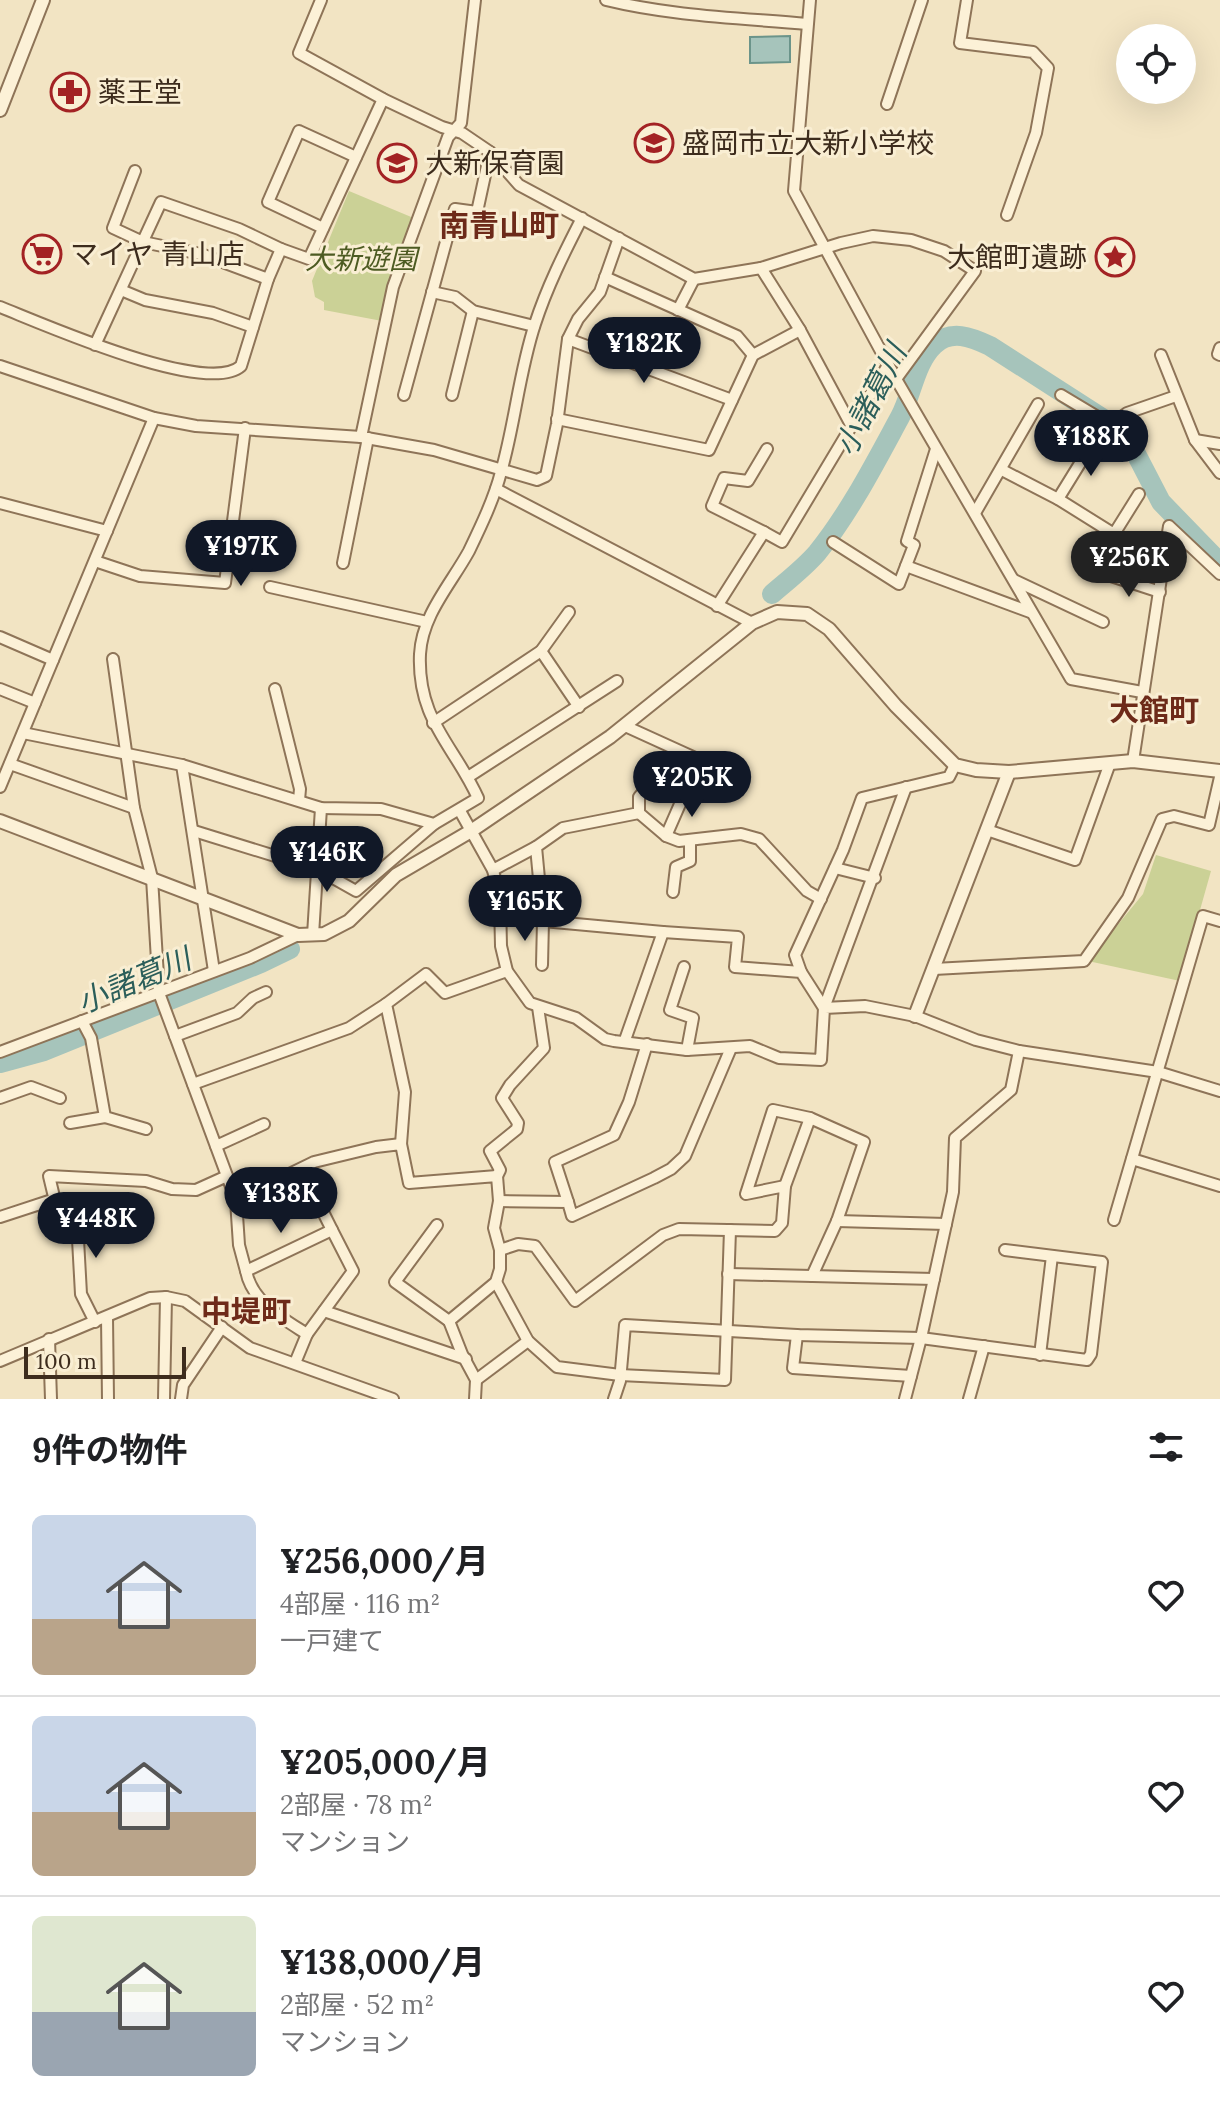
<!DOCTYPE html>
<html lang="ja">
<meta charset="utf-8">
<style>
:root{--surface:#fff;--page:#f2f2f2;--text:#202124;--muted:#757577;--line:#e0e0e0;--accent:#111827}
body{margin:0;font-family:Lora,"Noto Sans JP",serif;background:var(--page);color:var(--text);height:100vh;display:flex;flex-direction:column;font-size:30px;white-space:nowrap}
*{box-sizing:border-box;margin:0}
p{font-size:26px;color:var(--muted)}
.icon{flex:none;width:44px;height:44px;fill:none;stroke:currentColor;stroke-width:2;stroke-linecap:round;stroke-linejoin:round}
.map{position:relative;height:1399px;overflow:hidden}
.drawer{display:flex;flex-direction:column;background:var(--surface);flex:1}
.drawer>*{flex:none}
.fabs{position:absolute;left:1116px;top:24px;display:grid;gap:16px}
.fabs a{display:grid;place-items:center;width:80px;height:80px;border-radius:50%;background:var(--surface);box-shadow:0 8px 32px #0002;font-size:40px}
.scale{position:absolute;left:24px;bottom:20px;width:162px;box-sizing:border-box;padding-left:8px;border:4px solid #3d2c1d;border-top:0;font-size:22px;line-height:28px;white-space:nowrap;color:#3d2c1d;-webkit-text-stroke:6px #f9eed3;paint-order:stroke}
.price{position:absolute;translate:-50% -68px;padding:0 18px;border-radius:28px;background:var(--accent);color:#fff;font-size:26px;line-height:52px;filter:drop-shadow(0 2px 4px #0008)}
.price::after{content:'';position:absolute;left:50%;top:48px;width:24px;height:18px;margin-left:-12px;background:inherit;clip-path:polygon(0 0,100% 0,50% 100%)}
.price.on{background:#222;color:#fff}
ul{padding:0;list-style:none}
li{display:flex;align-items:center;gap:24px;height:200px;padding:0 32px}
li+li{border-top:2px solid var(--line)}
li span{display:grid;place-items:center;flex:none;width:224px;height:160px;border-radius:12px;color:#555}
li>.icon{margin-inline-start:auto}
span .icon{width:96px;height:96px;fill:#fffc;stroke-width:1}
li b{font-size:34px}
h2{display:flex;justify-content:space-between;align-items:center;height:96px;padding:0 32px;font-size:34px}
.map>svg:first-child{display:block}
</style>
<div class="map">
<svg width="1220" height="1399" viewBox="0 0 1220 1399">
<rect width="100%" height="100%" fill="#f2e4c3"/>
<g fill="#cbd196">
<polygon points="349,191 416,219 382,321 324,310 324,302 315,297 312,281"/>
<polygon points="1156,855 1211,871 1180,981 1088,961 1143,894"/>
</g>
<polygon fill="#a6c4bb" stroke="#6b948a" stroke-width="2" points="790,36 790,62 750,63 750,37"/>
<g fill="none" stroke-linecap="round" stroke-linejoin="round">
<g stroke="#a6c4bb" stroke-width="20">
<path d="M772 594C787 581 804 568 817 553 850 512 875 463 900 417 912 395 915 363 934 345 951 329 971 337 990 346L1119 429 1132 446 1161 502 1220 563"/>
<polyline points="0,1063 44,1051 261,963 290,949"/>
</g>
<g stroke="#8e7458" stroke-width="14">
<g id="minor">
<polyline points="321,0 299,53 383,99 442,127 462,133 490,152 519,185 694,279 761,268 841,243 873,236 911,240 944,251 975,271 896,379"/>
<path d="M606 0C671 16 740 18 807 24"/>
<polyline points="810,0 794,191 896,379 1071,679 1142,692"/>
<polyline points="967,0 960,43 1033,52 1048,68 1036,133 1007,215"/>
<polyline points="887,104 922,0"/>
<polyline points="135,171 113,228 143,242 201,254 268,279"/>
<polyline points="323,228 268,202 299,131 356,157"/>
<polyline points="281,249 309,259 383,99"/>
<polyline points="761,268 800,330 851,425"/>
<polyline points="605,277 737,336 753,355"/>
<polyline points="121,290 145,300 213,313 253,327"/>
<polyline points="432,292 455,297 473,311 534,326"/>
<path d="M0 307C41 323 207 397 241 366L268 279 281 249 239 229 161 202 95 345"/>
<polyline points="678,310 694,279"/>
<polyline points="568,339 732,400"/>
<polyline points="1220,348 1218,354 1220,355"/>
<polyline points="1161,355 1195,440 1220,473"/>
<polyline points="0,366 154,418 196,426 361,437 434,450 537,480 546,476 557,424 568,339 578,319 600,292 619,238"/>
<polyline points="404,395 455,209 477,212 490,152"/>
<polyline points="452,395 473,311"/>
<polyline points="1061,395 1111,425 1127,413 1176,396"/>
<polyline points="557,419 709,450 753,355 800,330"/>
<polyline points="361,437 393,287 448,137 461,123 475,0"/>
<polyline points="1195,440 1220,444"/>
<polyline points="1002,470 1058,499 1114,534 1139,494"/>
<polyline points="496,489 752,623"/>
<polyline points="1058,499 1095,439"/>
<polyline points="0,503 107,531"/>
<polyline points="975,513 1038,404"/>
<polyline points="764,532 782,542 888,365"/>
<polyline points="833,542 899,584 914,545 907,541 936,449"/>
<polyline points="95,561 140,576 225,583 245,428"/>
<polyline points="343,563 368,438"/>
<polyline points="906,566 1030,612"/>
<polyline points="1108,575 1160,592"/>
<polyline points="1014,580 1103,622"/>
<polyline points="270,587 427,622"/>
<polyline points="717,606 764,532 712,506 724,478 748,481 767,449"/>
<polyline points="0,637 53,660"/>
<polyline points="541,651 579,707"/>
<polyline points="113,659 134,808 152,878 159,993 236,1200 239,1245 246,1271 332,1230 312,1190 290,1176"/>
<polyline points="0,689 35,703"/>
<polyline points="275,689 300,789 299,800"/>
<polyline points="433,723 541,651 569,612"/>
<polyline points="625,726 702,761"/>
<path d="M23 733 182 765 321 808 381 809 434 824 478 798C454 745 417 720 420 654 422 615 451 584 469 551 481 526 494 499 501 472 515 424 519 372 535 324 547 287 564 253 582 218"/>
<polyline points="1133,761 1169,526 1220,574"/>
<polyline points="10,764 134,808"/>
<polyline points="182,765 214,971"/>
<polyline points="468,777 617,681"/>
<polyline points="0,787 154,418"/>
<polyline points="460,811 493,870 500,901 501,946 507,971 530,1003 576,1018 605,1039 614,1041 687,1050 750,1046 779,1058 821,1060 824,1008 865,1006 915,1016 976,1040 1019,1051 1158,1072 1220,1091"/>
<polyline points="639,813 666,836 679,841 741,834 759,839 807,891 821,899"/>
<polyline points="987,830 1075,860 1110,763"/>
<polyline points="194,831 317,869 356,891 434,824"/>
<polyline points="666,836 687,788"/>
<polyline points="835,868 875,878"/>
<polyline points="493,870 536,847"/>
<polyline points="673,892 676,867 690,861 690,840"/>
<polyline points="663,932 738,937 735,967 801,972 824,1008"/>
<polyline points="313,935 321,808"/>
<polyline points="542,965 543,921"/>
<polyline points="684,967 670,1010 693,1018 687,1050"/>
<polyline points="934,969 1084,961 1128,898 1162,819 1174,816 1209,825 1220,777"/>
<polyline points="801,972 795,955 843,850 862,798 949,777 955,765"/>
<polyline points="824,1008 906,787"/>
<polyline points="82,1021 91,1038 105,1117 146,1129"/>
<polyline points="175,1036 237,1013 253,998 266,992"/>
<polyline points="625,1040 663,932 543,921 536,847 563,828 639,813 639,797 655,778"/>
<polyline points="0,1052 250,958 298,935"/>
<polyline points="193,1084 349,1028 386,1004"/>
<polyline points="0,1098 31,1087 60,1098"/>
<polyline points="70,1123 105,1117"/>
<polyline points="401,1144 405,1092 386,1004 426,974 445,993 507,971"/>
<polyline points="216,1146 264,1124"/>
<polyline points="1132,1159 1220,1186"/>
<polyline points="497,1176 500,1170 490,1151 517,1129 518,1123 502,1098 510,1085 544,1048 538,1007"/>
<polyline points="785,1186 810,1118"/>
<polyline points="236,1200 314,1162 376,1147 401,1144 409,1183 497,1176 499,1201 494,1228 500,1250 500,1269 496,1282 449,1321 462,1354 476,1380 475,1399"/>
<polyline points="55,1201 49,1176 146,1181 172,1189 196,1190 227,1176"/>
<polyline points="499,1201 568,1202 572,1216 654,1178 671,1169 685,1156 731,1048"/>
<polyline points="568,1202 555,1162 614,1135 629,1102 647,1044"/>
<polyline points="76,1203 81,1294 95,1322"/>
<polyline points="0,1217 49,1201 110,1205"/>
<polyline points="1114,1220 1203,916 1220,921"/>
<polyline points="837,1221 946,1224"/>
<polyline points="437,1225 395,1282 449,1321"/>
<polyline points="500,1250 518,1244 535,1246 575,1301 663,1235 679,1229 775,1231 782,1223 785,1186 746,1194 773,1110 810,1118 864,1142 837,1221 812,1276"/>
<path d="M246 1271C252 1302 282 1318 307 1334L295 1363"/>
<polyline points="728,1274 934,1279"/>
<polyline points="496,1282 528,1341 557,1367 620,1375 725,1380 730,1230"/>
<polyline points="324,1311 466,1359"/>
<polyline points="107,1317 108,1399"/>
<polyline points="307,1334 353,1271 332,1230"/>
<polyline points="797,1335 793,1368 911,1376"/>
<polyline points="49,1339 51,1399"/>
<polyline points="1040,1355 1052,1256"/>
<polyline points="0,1361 150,1298 166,1297 185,1301 250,1348 393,1399"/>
<polyline points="476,1380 528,1341"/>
<polyline points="164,1399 166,1297"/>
<polyline points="181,1399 183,1385 222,1327"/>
<polyline points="614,1399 620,1381 625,1325 797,1335 921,1338 1087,1360 1091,1354 1102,1262 1005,1250"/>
<polyline points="905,1399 921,1338 953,1192 955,1138 1011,1090 1019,1051"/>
<polyline points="969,1399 984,1346"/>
</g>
</g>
<g stroke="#8e7458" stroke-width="16">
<g id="tertiary">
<polyline points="0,110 43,0"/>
<polyline points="0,821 298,935 324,934 349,921 396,875 471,831 610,737 752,623 777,612 807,614 829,629 896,706 955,765 976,770 1009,772 1133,761 1220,771"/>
<polyline points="915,1016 1009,772"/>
</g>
</g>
<use href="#minor" stroke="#fcf1d7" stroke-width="10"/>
<use href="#tertiary" stroke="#fcf1d7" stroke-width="12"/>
</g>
<defs>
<g id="pharmacy-ring" transform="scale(2)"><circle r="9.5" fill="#f9eed3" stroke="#a32224" stroke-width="1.5"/><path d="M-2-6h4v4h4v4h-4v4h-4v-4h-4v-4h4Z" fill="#a32224"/></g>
<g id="school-ring" transform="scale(2)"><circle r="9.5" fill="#f9eed3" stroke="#a32224" stroke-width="1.5"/><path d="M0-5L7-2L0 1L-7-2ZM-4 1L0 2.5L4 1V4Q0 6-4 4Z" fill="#a32224"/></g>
<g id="supermarket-ring" transform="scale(2)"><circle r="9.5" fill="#f9eed3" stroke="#a32224" stroke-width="1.5"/><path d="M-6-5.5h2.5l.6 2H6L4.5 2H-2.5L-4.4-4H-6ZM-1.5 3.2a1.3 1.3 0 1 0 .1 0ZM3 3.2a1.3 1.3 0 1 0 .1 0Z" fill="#a32224"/></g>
<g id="sight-ring" transform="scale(2)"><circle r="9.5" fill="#f9eed3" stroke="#a32224" stroke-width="1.5"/><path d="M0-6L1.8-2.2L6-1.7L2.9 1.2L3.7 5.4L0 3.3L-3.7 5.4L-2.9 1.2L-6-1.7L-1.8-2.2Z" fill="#a32224"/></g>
</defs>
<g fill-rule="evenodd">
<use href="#pharmacy-ring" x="70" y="92"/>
<use href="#school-ring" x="654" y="143"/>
<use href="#school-ring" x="397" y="163"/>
<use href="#supermarket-ring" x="42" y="254"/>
<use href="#sight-ring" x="1115" y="257"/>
</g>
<g text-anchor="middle" stroke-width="6" stroke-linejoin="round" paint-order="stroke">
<g font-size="28" fill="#3d2c1d" stroke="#f9eed3" text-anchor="start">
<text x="98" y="102">薬王堂</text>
<text x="682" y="153">盛岡市立大新小学校</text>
<text x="425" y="173">大新保育園</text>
<text x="70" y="264">マイヤ 青山店</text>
<text x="1087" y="267" text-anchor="end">大館町遺跡</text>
</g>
<g font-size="28" font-style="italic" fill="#4d5b22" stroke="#f9eed3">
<text x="361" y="269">大新遊園</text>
</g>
<g font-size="30" font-weight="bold" fill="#6d2a19" stroke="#f9eed3">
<text x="499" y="236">南青山町</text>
<text x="1154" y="721">大館町</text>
<text x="246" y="1322">中堤町</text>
</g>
<g font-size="30" font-style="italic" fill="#2b5e5a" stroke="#f9eed3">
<text transform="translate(871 400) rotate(-63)" y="10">小諸葛川</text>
<text transform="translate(134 981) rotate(-23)" y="10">小諸葛川</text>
</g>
</g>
</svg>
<div class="fabs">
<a><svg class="icon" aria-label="locate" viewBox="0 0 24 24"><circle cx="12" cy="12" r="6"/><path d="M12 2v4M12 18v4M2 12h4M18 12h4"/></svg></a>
</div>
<div class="scale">100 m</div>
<b class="price" style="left:644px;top:385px">¥182K</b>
<b class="price" style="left:1091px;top:478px">¥188K</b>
<b class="price" style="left:241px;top:588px">¥197K</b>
<b class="price on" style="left:1129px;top:599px">¥256K</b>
<b class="price" style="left:692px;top:819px">¥205K</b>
<b class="price" style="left:327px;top:894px">¥146K</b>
<b class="price" style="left:525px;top:943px">¥165K</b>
<b class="price" style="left:281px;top:1235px">¥138K</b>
<b class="price" style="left:96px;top:1260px">¥448K</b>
</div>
<section class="drawer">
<h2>9件の物件<svg class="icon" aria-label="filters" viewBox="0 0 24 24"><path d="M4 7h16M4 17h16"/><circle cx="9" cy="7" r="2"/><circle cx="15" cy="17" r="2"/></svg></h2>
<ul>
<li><span style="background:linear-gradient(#c9d6e8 65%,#b9a48a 0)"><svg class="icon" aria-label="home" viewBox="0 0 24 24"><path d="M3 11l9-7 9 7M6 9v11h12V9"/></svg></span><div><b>¥256,000/月</b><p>4部屋 · 116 m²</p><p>一戸建て</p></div><svg class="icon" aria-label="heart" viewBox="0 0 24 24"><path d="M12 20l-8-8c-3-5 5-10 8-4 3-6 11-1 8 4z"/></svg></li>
<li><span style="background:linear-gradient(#c9d6e8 60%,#b9a48a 0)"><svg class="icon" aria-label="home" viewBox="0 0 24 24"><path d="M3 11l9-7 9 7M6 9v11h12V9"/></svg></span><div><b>¥205,000/月</b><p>2部屋 · 78 m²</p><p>マンション</p></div><svg class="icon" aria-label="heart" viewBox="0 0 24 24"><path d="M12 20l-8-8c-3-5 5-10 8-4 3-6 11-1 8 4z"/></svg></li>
<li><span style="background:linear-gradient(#dfe7d0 60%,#9aa5b1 0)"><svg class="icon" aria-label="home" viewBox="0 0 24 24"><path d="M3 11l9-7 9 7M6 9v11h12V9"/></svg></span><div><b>¥138,000/月</b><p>2部屋 · 52 m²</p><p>マンション</p></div><svg class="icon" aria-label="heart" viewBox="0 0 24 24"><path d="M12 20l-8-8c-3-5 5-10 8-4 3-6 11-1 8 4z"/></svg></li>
</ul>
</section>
